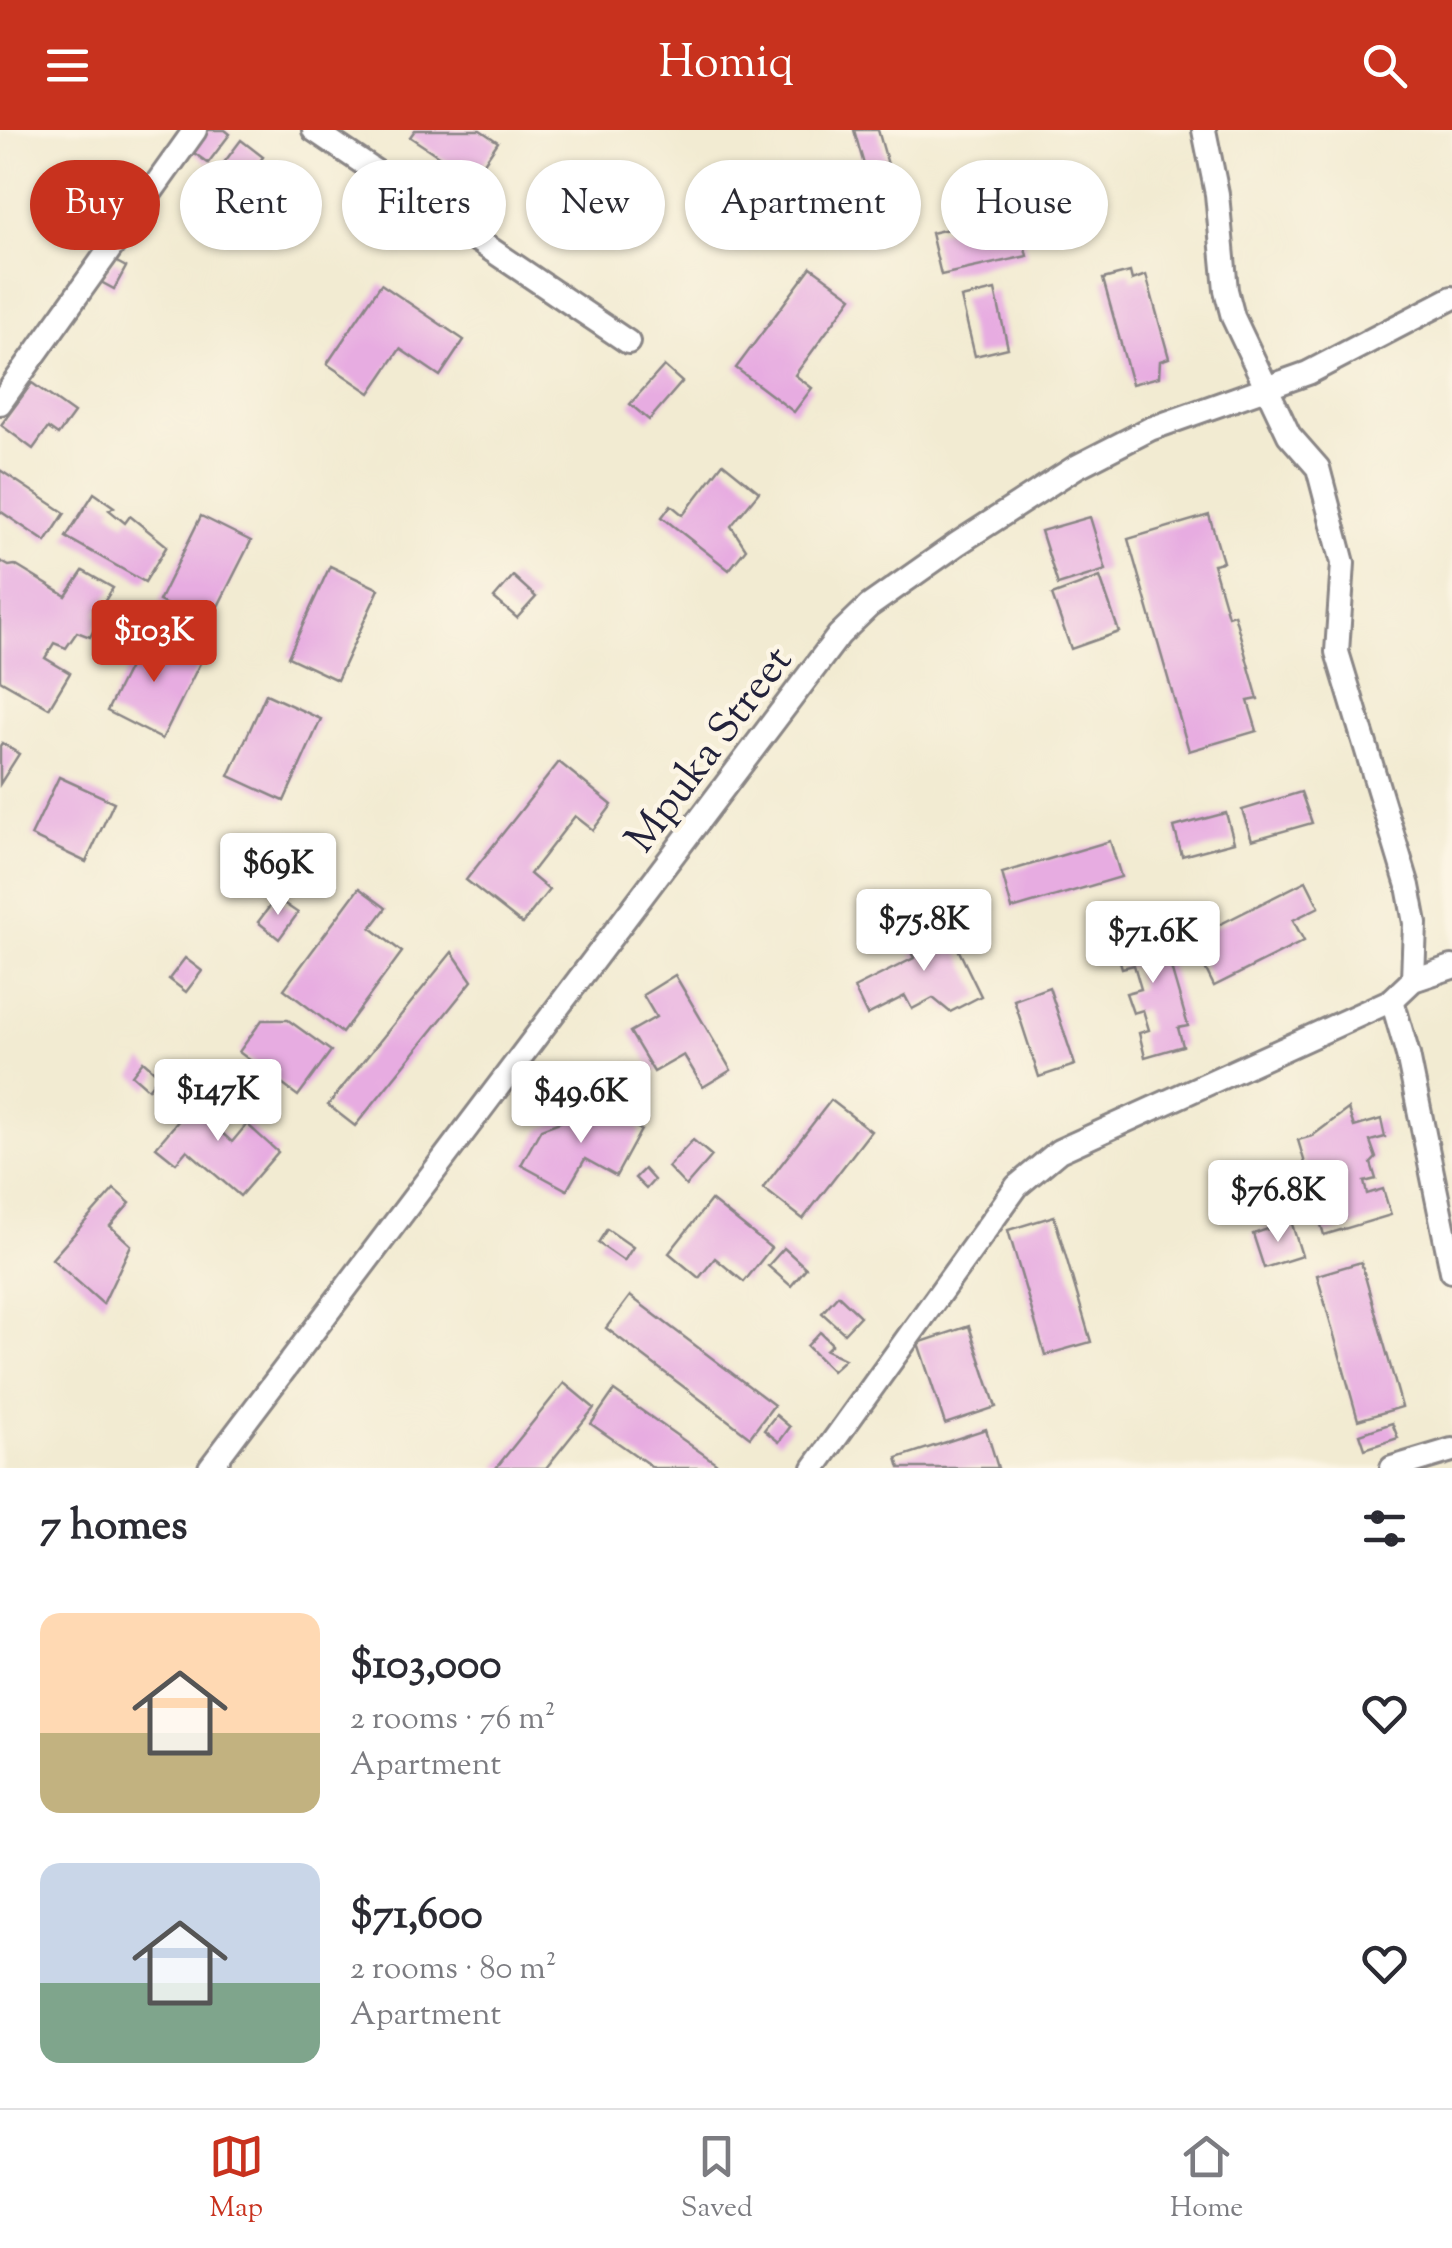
<!DOCTYPE html>
<meta charset="utf-8">
<style>
:root{--surface:#fff;--page:#f2f2f3;--text:#2b2b33;--muted:#7c7c81;--line:#e1e1e2;--accent:#c8321e}
body{margin:0;font-family:"Sorts Mill Goudy",serif;background:var(--page);color:var(--text);height:100vh;display:flex;flex-direction:column;font-size:38px;white-space:nowrap}
*{box-sizing:border-box;margin:0}
p{font-size:32px;color:var(--muted)}
.icon{flex:none;width:55px;height:55px;fill:none;stroke:currentColor;stroke-width:2;stroke-linecap:round;stroke-linejoin:round}
.map{position:relative;height:1338px;overflow:hidden}
.side{display:flex;flex-direction:column;background:var(--surface);flex:1}
.side>*{flex:none}
.guide{position:absolute;left:30px;top:30px;width:1392px;height:90px;display:flex;gap:20px}
.price{position:absolute;translate:-50% -85px;padding:0 22px;border-radius:10px;background:#fff;color:#222;font-size:32px;line-height:65px;filter:drop-shadow(0 2px 5px #0008)}
.price::after{content:'';position:absolute;left:50%;top:60px;width:30px;height:22px;margin-left:-15px;background:inherit;clip-path:polygon(0 0,100% 0,50% 100%)}
.price.selected{background:var(--accent);color:#fff}
ul{padding:0;list-style:none}
li{display:flex;align-items:center;gap:30px;height:250px;padding:0 40px}
li span{display:grid;place-items:center;flex:none;width:280px;height:200px;border-radius:20px;color:#555}
li>.icon{margin-inline-start:auto}
span .icon{width:120px;height:120px;fill:#fffc;stroke-width:1}
li b{font-size:42px}
h2{display:flex;justify-content:space-between;align-items:center;height:120px;padding:0 40px;font-size:42px}
.tag{padding:0 35px;border-radius:45px;background:var(--surface);box-shadow:0 2px 8px #0004;font-size:35px;line-height:90px}
.tag.selected{background:var(--accent);color:#fff}
header{display:flex;justify-content:space-between;align-items:center;height:130px;padding:0 40px;background:var(--accent);color:#fff;font-size:45px;font-weight:600}
.dock{display:flex;justify-content:space-around;align-items:center;height:140px;border-top:2px solid var(--line);background:var(--surface);font-size:28px;color:var(--muted)}
.dock a{display:grid;justify-items:center;gap:5px}
.dock .selected{color:var(--accent)}
.map>svg:first-child{display:block}
</style>
<header><svg class="icon" aria-label="menu" viewBox="0 0 24 24"><path d="M4 6h16M4 12h16M4 18h16"/></svg>Homiq<svg class="icon" aria-label="search" viewBox="0 0 24 24"><circle cx="10" cy="10" r="6"/><path d="M15 15l6 6"/></svg></header>
<div class="map">
<svg width="1452" height="1338" viewBox="0 0 1452 1338">
<rect width="100%" height="100%" fill="#fcf5e5"/>
<filter id="ink" filterUnits="userSpaceOnUse"><feTurbulence type="fractalNoise" baseFrequency=".01" numOctaves="2"/><feDisplacementMap in="SourceGraphic" scale="20" xChannelSelector="R" yChannelSelector="G"/><feConvolveMatrix kernelMatrix="1 2 1 2 8 2 1 2 1" color-interpolation-filters="sRGB"/></filter>
<filter id="wash" filterUnits="userSpaceOnUse"><feTurbulence type="fractalNoise" baseFrequency=".0048" numOctaves="4" result="noise"/><feDisplacementMap in="SourceGraphic" scale="40" xChannelSelector="R" yChannelSelector="G"/><feGaussianBlur stdDeviation="2.25" result="paint"/><feColorMatrix in="noise" values="0 0 0 0 0 0 0 0 0 0 0 0 0 0 0 0 0 1.4 0 .05"/><feComposite in="paint" operator="in"/></filter>
<g filter="url(#wash)">
<rect width="100%" height="100%" fill="#f2ebd2"/>
<g id="blocks">
<g fill="#e7ace1">
<polygon points="206,0 225,0 230,4 208,33 190,20"/>
<polygon points="415,0 480,0 498,12 473,49 410,7"/>
<polygon points="854,0 878,0 891,45 869,52"/>
<polygon points="241,10 263,27 246,51 223,34"/>
<polygon points="1017,83 1027,126 941,145 931,103"/>
<polygon points="113,130 126,137 114,159 101,152"/>
<polygon points="811,137 852,167 795,245 812,258 794,282 736,238"/>
<polygon points="1130,142 1132,150 1146,145 1169,228 1160,231 1159,247 1132,254 1103,149"/>
<polygon points="381,154 464,210 440,246 400,219 370,263 327,234"/>
<polygon points="995,160 1008,218 975,226 961,168"/>
<polygon points="664,236 682,252 649,290 630,274"/>
<polygon points="32,253 74,283 58,305 48,298 33,319 1,295"/>
<polygon points="723,333 759,362 731,396 746,419 729,440 662,387 671,375 683,385"/>
<polygon points="0,340 65,383 46,412 0,381"/>
<polygon points="94,363 114,377 109,380 125,393 130,386 167,416 145,452 66,407"/>
<polygon points="1209,385 1223,432 1213,434 1228,486 1234,484 1258,569 1248,571 1257,601 1189,621 1128,409"/>
<polygon points="201,386 251,411 208,496 159,471"/>
<polygon points="1090,387 1106,440 1058,455 1041,401"/>
<polygon points="0,431 9,436 15,435 66,466 83,441 113,458 96,485 101,487 90,507 77,502 66,518 54,513 45,528 70,543 49,578 0,550"/>
<polygon points="330,436 379,459 337,550 288,527"/>
<polygon points="513,446 536,467 517,488 494,468"/>
<polygon points="1100,447 1119,502 1071,519 1052,465"/>
<polygon points="147,501 202,529 162,609 107,581"/>
<polygon points="266,564 321,589 284,671 229,646"/>
<polygon points="2,613 19,624 0,654 0,616"/>
<polygon points="559,632 612,675 593,700 575,686 530,744 549,760 522,794 466,750"/>
<polygon points="59,647 114,672 86,732 31,706"/>
<polygon points="1301,662 1312,693 1252,710 1242,680"/>
<polygon points="1226,683 1234,712 1182,726 1174,697"/>
<polygon points="1110,711 1121,747 1012,779 1002,743"/>
<polygon points="1306,751 1319,777 1293,790 1304,811 1214,856 1191,809"/>
<polygon points="359,758 386,778 371,798 402,822 342,903 284,859"/>
<polygon points="276,768 298,783 279,809 258,792"/>
<polygon points="1156,786 1188,896 1178,898 1183,916 1145,927 1139,903 1149,900 1143,880 1133,883 1126,863 1141,859 1134,835 1122,838 1116,818 1126,815 1121,797"/>
<polygon points="943,788 981,866 950,882 933,868 912,879 905,866 867,885 854,858 914,828 903,807"/>
<polygon points="452,822 472,851 355,996 328,975"/>
<polygon points="185,828 202,841 186,862 169,849"/>
<polygon points="675,845 731,940 703,957 684,925 654,942 630,902 656,887 643,865"/>
<polygon points="1049,857 1075,935 1039,947 1014,870"/>
<polygon points="262,890 288,890 331,921 298,966 239,922"/>
<polygon points="143,931 159,945 148,959 132,945"/>
<polygon points="209,955 230,973 212,994 232,1012 247,994 278,1022 240,1066 187,1020 176,1033 156,1017"/>
<polygon points="831,970 871,1001 803,1089 763,1058"/>
<polygon points="600,977 641,1000 616,1046 585,1029 567,1060 521,1035 541,999"/>
<polygon points="1348,979 1354,997 1381,989 1385,1007 1370,1011 1376,1028 1371,1033 1376,1049 1364,1052 1367,1064 1383,1059 1391,1085 1324,1105 1317,1081 1329,1077 1320,1047 1310,1050 1298,1010 1312,1006"/>
<polygon points="693,1010 712,1026 686,1056 668,1037"/>
<polygon points="644,1039 654,1050 646,1059 635,1048"/>
<polygon points="114,1059 130,1073 110,1096 131,1115 103,1174 52,1129"/>
<polygon points="711,1070 771,1118 744,1152 715,1128 699,1148 669,1123"/>
<polygon points="1054,1086 1091,1212 1045,1225 1008,1100"/>
<polygon points="1291,1091 1302,1126 1264,1138 1253,1104"/>
<polygon points="607,1099 633,1117 624,1131 598,1113"/>
<polygon points="784,1118 806,1138 791,1156 768,1136"/>
<polygon points="1361,1132 1402,1277 1358,1290 1317,1145"/>
<polygon points="838,1165 860,1186 844,1203 822,1183"/>
<polygon points="630,1166 774,1275 750,1307 606,1198"/>
<polygon points="969,1196 996,1277 945,1294 918,1213"/>
<polygon points="820,1202 832,1214 826,1220 845,1229 832,1241 807,1216"/>
<polygon points="564,1253 594,1278 546,1338 496,1338"/>
<polygon points="614,1261 716,1333 713,1338 654,1338 591,1294"/>
<polygon points="776,1285 790,1297 779,1312 764,1300"/>
<polygon points="1392,1293 1398,1308 1365,1319 1360,1304"/>
<polygon points="986,1299 998,1338 900,1338 897,1328"/>
</g>
</g>
</g>
<g filter="url(#ink)">
<use href="#blocks" fill-opacity="0" stroke="#8a8686" stroke-width="2.5"/>
<g fill="none" stroke-linecap="round" stroke-linejoin="round">
<g stroke="#8a8686" stroke-width="28">
<g id="minor">
<polyline points="314,0 628,212"/>
<polyline points="1204,0 1217,64 1226,160 1233,187 1289,305 1318,338 1343,433 1337,522 1408,756 1415,793 1413,850"/>
<polyline points="0,273 195,0"/>
<polyline points="1392,870 1408,925 1452,1141"/>
<polyline points="210,1338 839,505 869,476 957,414 1076,337 1150,299 1308,243 1452,168"/>
<polyline points="814,1338 1017,1056 1059,1021 1392,870 1413,850 1452,837"/>
<polyline points="1392,1338 1452,1320"/>
</g>
</g>
<use href="#minor" stroke="#fff" stroke-width="22"/>
</g>
</g>
<g text-anchor="middle" stroke-width="9" stroke-linejoin="round" paint-order="stroke">
<g font-size="42" fill="#22223b" stroke="#fcf5e5">
<text transform="translate(707 618) rotate(-53)" y="15">Mpuka Street</text>
</g>
</g>
</svg>
<b class="price selected" style="left:154px;top:555px">$103K</b>
<b class="price" style="left:278px;top:788px">$69K</b>
<b class="price" style="left:924px;top:844px">$75.8K</b>
<b class="price" style="left:1153px;top:856px">$71.6K</b>
<b class="price" style="left:218px;top:1014px">$147K</b>
<b class="price" style="left:581px;top:1016px">$49.6K</b>
<b class="price" style="left:1278px;top:1115px">$76.8K</b>
<div class="guide">
<a class="tag selected">Buy</a>
<a class="tag">Rent</a>
<a class="tag">Filters</a>
<a class="tag">New</a>
<a class="tag">Apartment</a>
<a class="tag">House</a>
</div>
</div>
<section class="side">
<h2>7 homes<svg class="icon" aria-label="filters" viewBox="0 0 24 24"><path d="M4 7h16M4 17h16"/><circle cx="9" cy="7" r="2"/><circle cx="15" cy="17" r="2"/></svg></h2>
<ul>
<li><span style="background:linear-gradient(#ffd9b3 60%,#c2b280 0)"><svg class="icon" aria-label="home" viewBox="0 0 24 24"><path d="M3 11l9-7 9 7M6 9v11h12V9"/></svg></span><div><b>$103,000</b><p>2 rooms · 76 m²</p><p>Apartment</p></div><svg class="icon" aria-label="heart" viewBox="0 0 24 24"><path d="M12 20l-8-8c-3-5 5-10 8-4 3-6 11-1 8 4z"/></svg></li>
<li><span style="background:linear-gradient(#c9d6e8 60%,#7fa58c 0)"><svg class="icon" aria-label="home" viewBox="0 0 24 24"><path d="M3 11l9-7 9 7M6 9v11h12V9"/></svg></span><div><b>$71,600</b><p>2 rooms · 80 m²</p><p>Apartment</p></div><svg class="icon" aria-label="heart" viewBox="0 0 24 24"><path d="M12 20l-8-8c-3-5 5-10 8-4 3-6 11-1 8 4z"/></svg></li>
</ul>
</section>
<nav class="dock">
<a class="selected"><svg class="icon" aria-label="map" viewBox="0 0 24 24"><path d="M3 6l6-2 6 2 6-2v14l-6 2-6-2-6 2zM9 4v14M15 6v14"/></svg>Map</a>
<a><svg class="icon" aria-label="saved" viewBox="0 0 24 24"><path d="M7 4h10v16l-5-4-5 4z"/></svg>Saved</a>
<a><svg class="icon" aria-label="home" viewBox="0 0 24 24"><path d="M3 11l9-7 9 7M6 9v11h12V9"/></svg>Home</a>
</nav>
